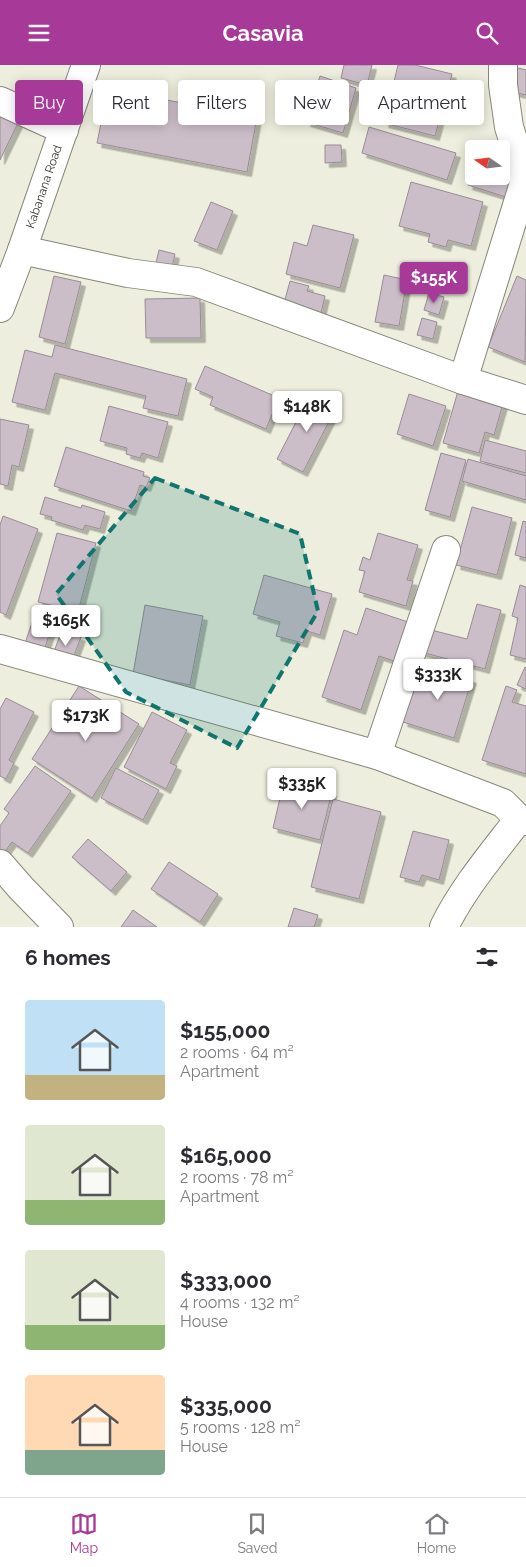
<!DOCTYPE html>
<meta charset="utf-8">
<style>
:root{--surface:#fff;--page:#f7f7f7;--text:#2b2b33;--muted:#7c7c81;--line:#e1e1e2;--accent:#a73998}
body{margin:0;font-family:Raleway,sans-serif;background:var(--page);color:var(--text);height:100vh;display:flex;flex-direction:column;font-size:19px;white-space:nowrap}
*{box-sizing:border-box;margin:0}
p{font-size:16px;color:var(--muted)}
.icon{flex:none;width:28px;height:28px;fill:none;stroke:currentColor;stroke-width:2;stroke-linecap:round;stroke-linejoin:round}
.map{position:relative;height:862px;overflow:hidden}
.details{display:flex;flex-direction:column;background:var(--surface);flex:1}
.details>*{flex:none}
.top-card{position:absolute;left:15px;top:15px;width:496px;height:45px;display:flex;gap:10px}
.needle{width:32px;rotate:284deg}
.buttons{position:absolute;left:465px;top:75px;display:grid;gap:10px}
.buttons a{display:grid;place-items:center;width:45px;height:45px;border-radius:5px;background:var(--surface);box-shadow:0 2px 12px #0003;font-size:25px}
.price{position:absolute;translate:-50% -42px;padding:0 11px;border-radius:5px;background:#fff;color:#222;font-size:16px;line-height:32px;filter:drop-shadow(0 1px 2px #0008)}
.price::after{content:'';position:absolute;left:50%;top:30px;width:15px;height:11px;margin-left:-8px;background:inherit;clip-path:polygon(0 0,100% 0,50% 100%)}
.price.active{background:var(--accent);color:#fff}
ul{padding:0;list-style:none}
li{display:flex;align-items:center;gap:15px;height:125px;padding:0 25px}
li span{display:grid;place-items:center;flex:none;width:140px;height:100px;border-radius:5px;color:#555}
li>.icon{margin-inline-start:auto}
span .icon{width:60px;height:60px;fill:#fffc;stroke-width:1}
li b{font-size:21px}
h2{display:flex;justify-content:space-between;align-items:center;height:60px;padding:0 25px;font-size:21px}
.tag{padding:0 18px;border-radius:5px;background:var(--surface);box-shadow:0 2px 12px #0003;font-size:18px;line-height:45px}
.tag.active{background:var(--accent);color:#fff}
header{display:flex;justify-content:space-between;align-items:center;height:65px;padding:0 25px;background:var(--accent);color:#fff;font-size:22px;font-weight:700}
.tabs{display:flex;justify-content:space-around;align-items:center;height:70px;border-top:1px solid var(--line);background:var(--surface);font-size:14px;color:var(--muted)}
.tabs a{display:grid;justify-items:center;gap:2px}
.tabs .active{color:var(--accent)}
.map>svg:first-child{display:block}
</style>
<header><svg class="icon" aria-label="menu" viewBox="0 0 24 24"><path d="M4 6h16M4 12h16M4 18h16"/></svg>Casavia<svg class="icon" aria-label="search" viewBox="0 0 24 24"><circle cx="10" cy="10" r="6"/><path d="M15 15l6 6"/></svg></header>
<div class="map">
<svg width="526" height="862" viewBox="0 0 526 862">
<defs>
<filter id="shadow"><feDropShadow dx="4.5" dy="4.5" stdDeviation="0" flood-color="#0004"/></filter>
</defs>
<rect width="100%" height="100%" fill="#eeeede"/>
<g fill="#ccbec9" stroke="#998b96" filter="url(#shadow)">
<polygon points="344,0 372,0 367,20 341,13"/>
<polygon points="398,0 415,0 452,9 435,71 384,58"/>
<polygon points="514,2 526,5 526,30 509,26"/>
<polygon points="320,11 356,23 343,68 306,57"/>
<polygon points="108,24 257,52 247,107 97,78"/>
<polygon points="0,46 19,56 0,95"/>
<polygon points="369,62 456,88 447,115 362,88"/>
<polygon points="325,80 341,80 342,97 325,98"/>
<polygon points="474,102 474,111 501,111 501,109 515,114 509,133 468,120"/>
<polygon points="411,117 483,137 471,181 448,175 446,182 428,177 430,169 399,161"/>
<polygon points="211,137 233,146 217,185 194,176"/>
<polygon points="313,160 354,170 340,223 286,209 294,177 307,181"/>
<polygon points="159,185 175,189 171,207 155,202"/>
<polygon points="384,210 407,215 399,261 375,257"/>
<polygon points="54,211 81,217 65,279 39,272"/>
<polygon points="517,211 526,215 525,297 488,282"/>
<polygon points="290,216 309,221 307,226 325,231 320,252 283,242"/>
<polygon points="429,228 444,232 439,250 424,245"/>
<polygon points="200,233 201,273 146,273 145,234"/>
<polygon points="422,253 437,257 433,274 417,270"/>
<polygon points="55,280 187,314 178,351 143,343 146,331 55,308 45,345 12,337 25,285 52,292"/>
<polygon points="205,301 279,333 266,364 210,340 213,332 195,324"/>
<polygon points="458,326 503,339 494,370 485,367 479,388 443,378"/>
<polygon points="311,328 337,341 303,407 277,394"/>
<polygon points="409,329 446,341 433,381 397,369"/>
<polygon points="109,341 168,357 158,393 142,388 140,393 126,389 127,383 100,376"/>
<polygon points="0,354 29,360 19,402 12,400 8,421 0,419"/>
<polygon points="485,375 526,386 526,408 480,396"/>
<polygon points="66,382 144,407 143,411 150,413 146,422 140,420 131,446 54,421"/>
<polygon points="441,388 466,395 450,452 425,445"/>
<polygon points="468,394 526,411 526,435 462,416"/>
<polygon points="45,432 81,443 82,440 105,447 100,464 85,460 83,465 51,455 52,452 40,449"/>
<polygon points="472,442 512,453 497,510 456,500"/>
<polygon points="3,451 38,464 6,550 0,547 0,460"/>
<polygon points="523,456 526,457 526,493 515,490"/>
<polygon points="57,468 96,478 78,547 38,537"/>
<polygon points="378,468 418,480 407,515 413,516 406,541 359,527 365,506 359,505 363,492 370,495"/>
<polygon points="264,510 332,529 320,570 307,566 303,578 276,571 280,557 253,549"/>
<polygon points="520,520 526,522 526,594 510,590 518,553 512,551"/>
<polygon points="477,539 501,545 485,604 421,587 427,564 467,574"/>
<polygon points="145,540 203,551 190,620 133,609"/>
<polygon points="366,543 414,559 400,598 379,591 361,645 322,632 344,565 357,570"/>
<polygon points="33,555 52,562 43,588 24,581"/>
<polygon points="62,565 81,572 71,599 52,592"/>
<polygon points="421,598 472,614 454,673 403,657"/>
<polygon points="525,602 526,603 526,624 517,620"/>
<polygon points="79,621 139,659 92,733 32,694"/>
<polygon points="506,621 517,625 512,637 526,641 526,709 482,695"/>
<polygon points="6,633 34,647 9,695 14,698 6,714 0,711 0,644"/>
<polygon points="152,647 187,665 170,698 177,701 166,724 124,702"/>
<polygon points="35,701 71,726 28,788 12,777 3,789 0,787 0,761 9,748 4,744"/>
<polygon points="116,703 159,725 143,755 101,733"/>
<polygon points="284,716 332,727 320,775 273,763"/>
<polygon points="333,734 381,747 359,834 311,822"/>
<polygon points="413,766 449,775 439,815 422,810 419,817 400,812"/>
<polygon points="88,774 127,807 111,826 72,792"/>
<polygon points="169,797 218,829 200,857 151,824"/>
<polygon points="294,843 318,850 314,862 288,862"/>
<polygon points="133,845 157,862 121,862"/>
</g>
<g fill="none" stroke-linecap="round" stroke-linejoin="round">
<g stroke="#878779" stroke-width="30">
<g id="minor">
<polyline points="0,36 64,65"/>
<polyline points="22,185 128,208 196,217 463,315 526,335"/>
<path id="s1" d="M0 243 22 185 86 0"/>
<polyline points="463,315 524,118 521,100 509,62 503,20 503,0"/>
<polyline points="0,584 377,690 503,738 519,754 526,756"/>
<polyline points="377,690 446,485"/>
<polyline points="0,799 21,823 59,862"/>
<path d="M444 862C463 823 493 788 519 754"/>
</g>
</g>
<use href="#minor" stroke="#fff" stroke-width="28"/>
</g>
<path fill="#0f766e" fill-opacity="0.2" stroke="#0f766e" stroke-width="4" stroke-dasharray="10 6" stroke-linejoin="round" d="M155 413 300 469 318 546 237 683 126 627 56 529Z"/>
<g text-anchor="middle" stroke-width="5" stroke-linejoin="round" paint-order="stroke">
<g font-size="12" fill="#35352f" stroke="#fff">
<text dy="4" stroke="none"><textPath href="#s1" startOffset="129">Kabanana Road</textPath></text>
</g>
</g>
</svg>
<div class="buttons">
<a><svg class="needle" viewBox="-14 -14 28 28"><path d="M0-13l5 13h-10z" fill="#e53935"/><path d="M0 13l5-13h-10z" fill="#7c7c81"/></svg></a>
</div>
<b class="price active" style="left:434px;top:239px">$155K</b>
<b class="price" style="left:307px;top:368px">$148K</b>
<b class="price" style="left:66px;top:582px">$165K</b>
<b class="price" style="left:438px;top:636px">$333K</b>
<b class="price" style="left:86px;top:677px">$173K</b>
<b class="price" style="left:302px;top:745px">$335K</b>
<div class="top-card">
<a class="tag active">Buy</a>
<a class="tag">Rent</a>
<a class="tag">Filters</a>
<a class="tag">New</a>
<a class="tag">Apartment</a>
</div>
</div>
<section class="details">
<h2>6 homes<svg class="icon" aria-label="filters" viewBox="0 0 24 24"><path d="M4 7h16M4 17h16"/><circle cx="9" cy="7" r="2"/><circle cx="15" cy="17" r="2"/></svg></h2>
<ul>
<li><span style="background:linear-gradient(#bfe0f5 75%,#c2b280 0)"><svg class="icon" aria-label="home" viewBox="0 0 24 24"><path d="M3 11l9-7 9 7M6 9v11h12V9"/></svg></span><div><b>$155,000</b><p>2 rooms · 64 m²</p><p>Apartment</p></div></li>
<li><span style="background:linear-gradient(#dfe7d0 75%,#8fb573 0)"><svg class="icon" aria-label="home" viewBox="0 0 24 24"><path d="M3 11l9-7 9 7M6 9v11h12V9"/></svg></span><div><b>$165,000</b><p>2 rooms · 78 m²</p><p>Apartment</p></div></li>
<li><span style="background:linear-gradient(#dfe7d0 75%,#8fb573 0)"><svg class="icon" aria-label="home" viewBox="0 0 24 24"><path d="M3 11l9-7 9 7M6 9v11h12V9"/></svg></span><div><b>$333,000</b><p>4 rooms · 132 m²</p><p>House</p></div></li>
<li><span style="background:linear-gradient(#ffd9b3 75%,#7fa58c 0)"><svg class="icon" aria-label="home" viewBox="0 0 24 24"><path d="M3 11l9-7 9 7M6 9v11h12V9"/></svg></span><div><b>$335,000</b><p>5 rooms · 128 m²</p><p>House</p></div></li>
</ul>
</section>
<nav class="tabs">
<a class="active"><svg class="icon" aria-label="map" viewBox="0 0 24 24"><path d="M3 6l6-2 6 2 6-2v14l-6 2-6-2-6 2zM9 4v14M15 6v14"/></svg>Map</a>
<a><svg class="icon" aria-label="saved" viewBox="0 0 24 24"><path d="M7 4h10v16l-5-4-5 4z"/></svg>Saved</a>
<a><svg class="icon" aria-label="home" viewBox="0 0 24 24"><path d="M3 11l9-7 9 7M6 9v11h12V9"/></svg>Home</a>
</nav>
